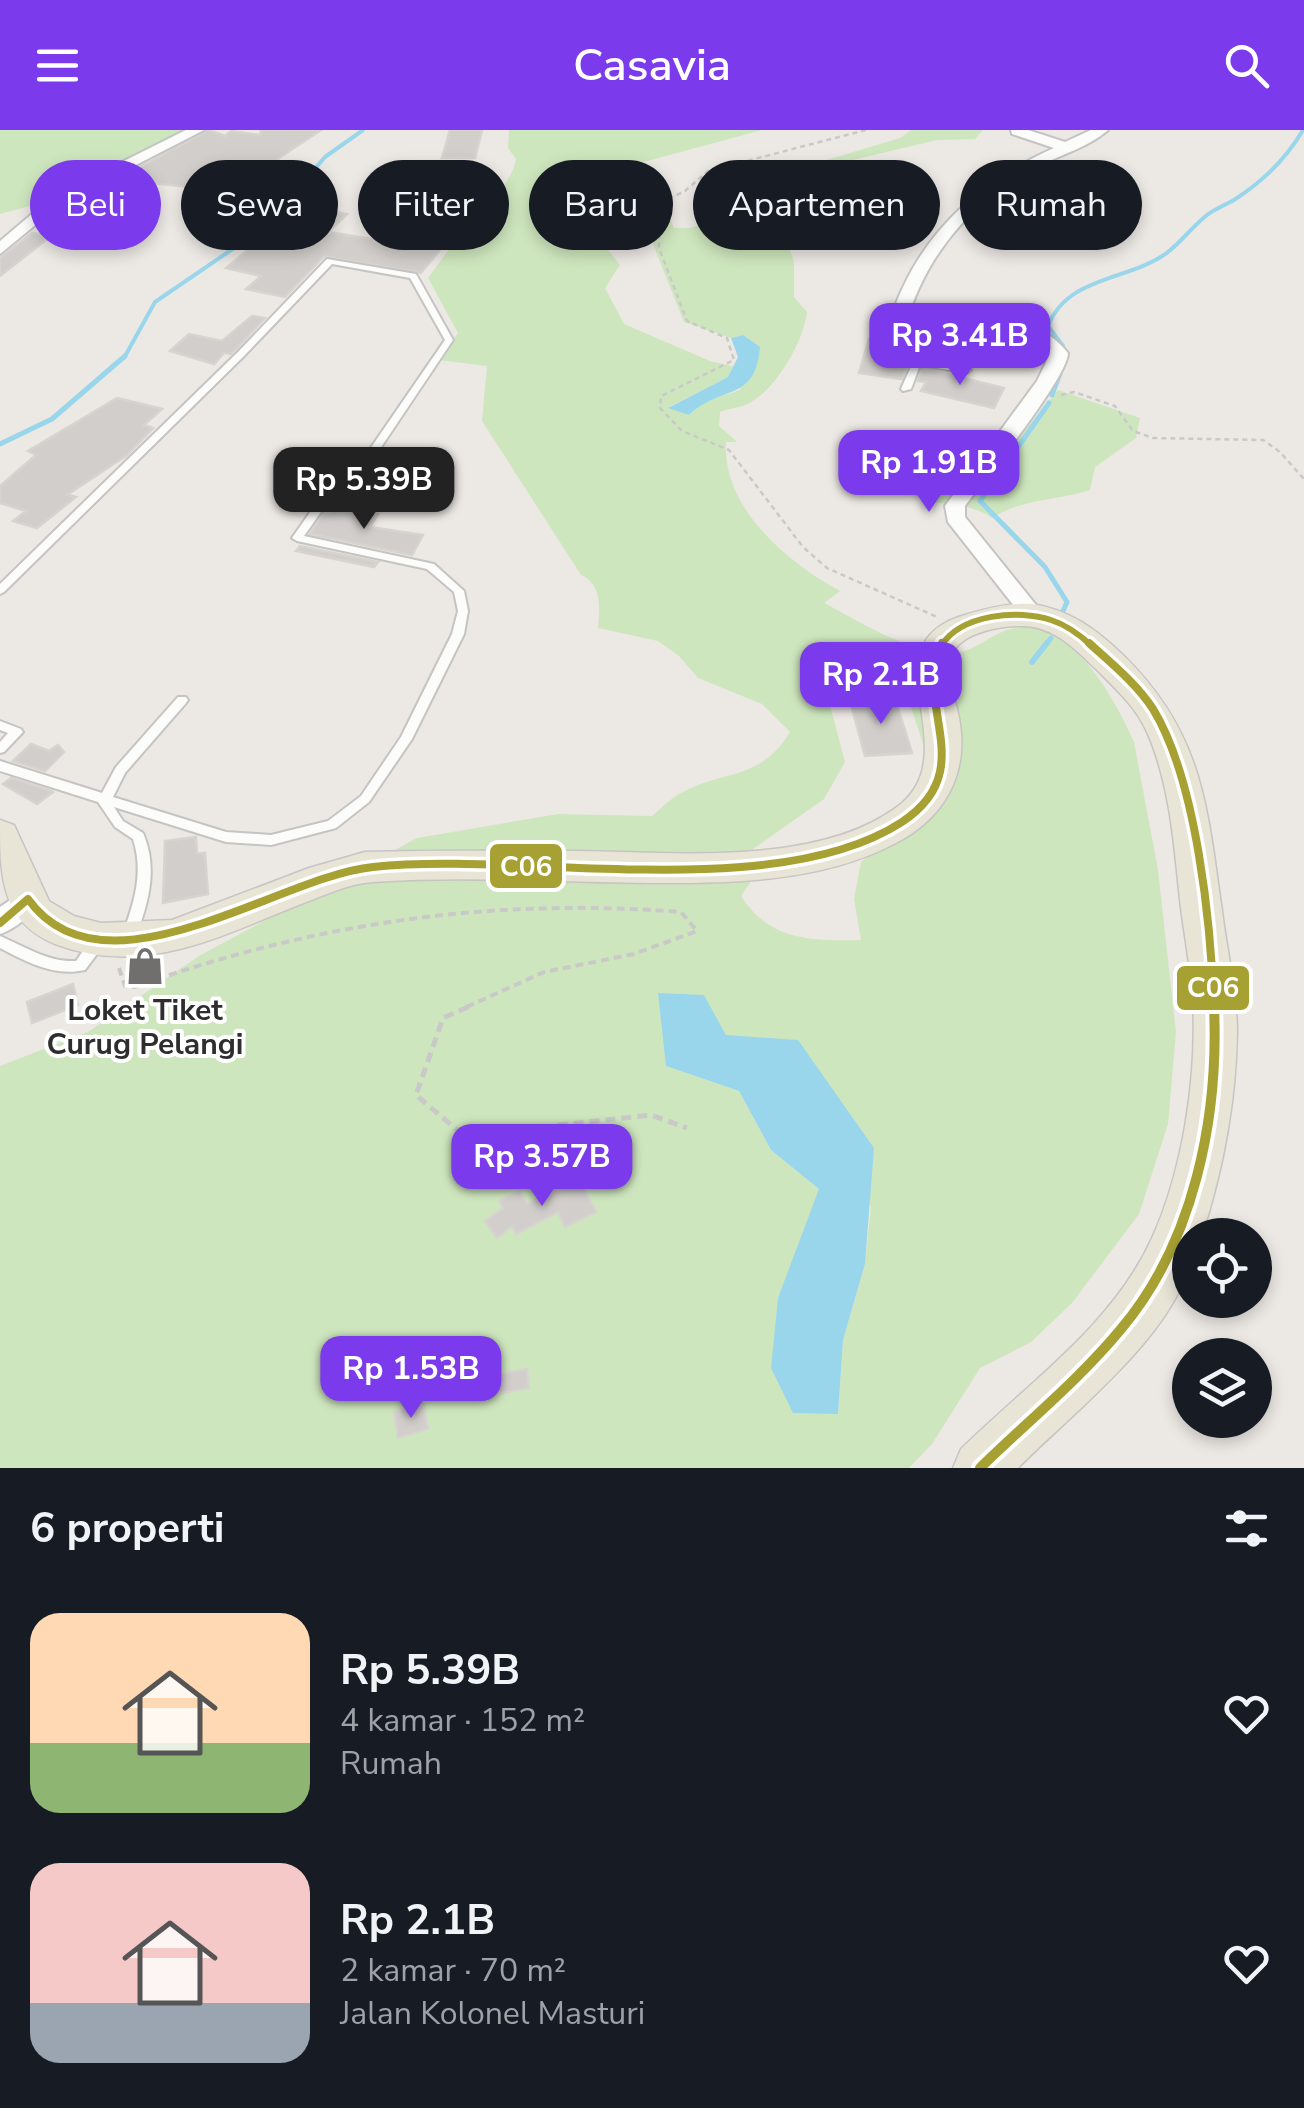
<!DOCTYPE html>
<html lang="id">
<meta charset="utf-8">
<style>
:root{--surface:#171b24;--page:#242831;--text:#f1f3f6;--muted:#9ea1a6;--accent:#7c3aed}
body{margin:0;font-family:"Nunito Sans",sans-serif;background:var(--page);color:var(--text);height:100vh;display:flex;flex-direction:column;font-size:38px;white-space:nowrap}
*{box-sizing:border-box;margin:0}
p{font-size:32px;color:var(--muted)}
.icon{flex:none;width:55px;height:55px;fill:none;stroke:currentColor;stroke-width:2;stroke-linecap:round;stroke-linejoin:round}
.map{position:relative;height:1338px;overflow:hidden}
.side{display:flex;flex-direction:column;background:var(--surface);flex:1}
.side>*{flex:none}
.guide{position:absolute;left:30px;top:30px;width:1245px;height:90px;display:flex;gap:20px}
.fabs{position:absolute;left:1172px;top:1088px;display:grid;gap:20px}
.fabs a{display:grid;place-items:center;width:100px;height:100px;border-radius:50%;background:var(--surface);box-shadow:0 5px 15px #0003;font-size:50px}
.price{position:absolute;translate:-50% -85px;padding:0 22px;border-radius:20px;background:var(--accent);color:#fff;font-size:32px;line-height:65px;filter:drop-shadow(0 2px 5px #0008)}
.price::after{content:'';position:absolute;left:50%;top:60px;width:30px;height:22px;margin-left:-15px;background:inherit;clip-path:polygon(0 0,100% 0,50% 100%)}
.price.on{background:#222;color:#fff}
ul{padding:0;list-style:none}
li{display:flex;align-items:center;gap:30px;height:250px;padding:0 30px}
li span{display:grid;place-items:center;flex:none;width:280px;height:200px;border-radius:30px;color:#555}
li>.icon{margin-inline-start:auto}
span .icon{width:120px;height:120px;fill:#fffc;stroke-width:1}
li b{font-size:42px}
h2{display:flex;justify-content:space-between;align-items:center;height:120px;padding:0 30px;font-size:42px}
.pill{padding:0 35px;border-radius:45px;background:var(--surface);box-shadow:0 5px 15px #0003;font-size:35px;line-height:90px}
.pill.on{background:var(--accent);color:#fff}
header{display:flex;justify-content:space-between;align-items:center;height:130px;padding:0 30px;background:var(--accent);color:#fff;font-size:45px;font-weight:600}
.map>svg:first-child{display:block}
</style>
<header><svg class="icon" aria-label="menu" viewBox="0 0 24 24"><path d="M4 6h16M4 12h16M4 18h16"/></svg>Casavia<svg class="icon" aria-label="search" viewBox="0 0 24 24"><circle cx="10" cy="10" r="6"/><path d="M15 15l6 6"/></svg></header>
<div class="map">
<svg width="1304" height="1338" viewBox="0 0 1304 1338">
<rect width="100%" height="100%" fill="#ece8e4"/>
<g fill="#cee6be" fill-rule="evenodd">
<polygon points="0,0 186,0 41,73 0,84"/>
<path d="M509 0H762L640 33 631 67 611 85 615 97 608 120 620 135 605 158 624 194 710 231 736 237 728 247 669 277 689 285 704 272 740 260 743 205 731 208 684 192 653 114 657 86 669 85 674 98H689L735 85 768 43 830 29 900 8 911 0H983L975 9 937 10 798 43 744 103 787 111 794 132V167L807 182C804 211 774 265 743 276 735 278 728 279 720 282L719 296 737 312H726C722 377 786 432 840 461L824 473C862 493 907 522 951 523 972 524 988 506 1007 500 1068 481 1114 567 1134 612L1158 740 1176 902 1168 994 1139 1084 1072 1173 1031 1212 980 1238 932 1314 909 1338H0V936L88 902 199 826 417 708 558 684 652 686C660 679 668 671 676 666 721 638 758 654 790 602L762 574 698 548 679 526 658 511 598 498C600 479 602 454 581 445L482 291 487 236 439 230 458 203 428 148 460 104 464 88C487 74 511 56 516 29L508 18ZM832 533 847 536 862 550 905 559 929 632 885 713 861 732 854 769 861 810C811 811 770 811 741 766L750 753 753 719 824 669 845 632 828 568 803 545ZM704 866 726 905 871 1076 865 1134 843 1210 838 1284 819 1059 771 1020 739 961 666 936Z"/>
<path d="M1058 260 1140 288 1136 308 1095 337 1090 360C1056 371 1024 368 992 388 968 370 938 379 912 364L916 346 958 321 952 305 1013 314Z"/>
</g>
<g fill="#99d6ec">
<path d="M743 205 760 217C755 273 722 254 689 285L668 278 728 247 738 227 731 208Z"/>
<polygon points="658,863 704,865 726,905 798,910 874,1018 865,1134 843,1210 838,1284 793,1283 771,1238 778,1168 819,1059 771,1020 739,961 666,936"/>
</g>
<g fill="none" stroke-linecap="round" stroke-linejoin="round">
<g stroke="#99d6ec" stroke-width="4">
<polyline points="272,88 325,27 363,0"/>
<path d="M1065 227 1063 216 1048 196C1068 145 1130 151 1168 122 1182 111 1193 96 1207 85 1215 79 1225 75 1234 70 1262 52 1286 29 1303 0"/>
<polyline points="124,228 155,172 256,103"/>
</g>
<g stroke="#99d6ec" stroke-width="5">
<polyline points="1052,265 1062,238"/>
<polyline points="1049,273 980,371 1045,437 1067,472 1063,481"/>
<polyline points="0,314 52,289 125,226"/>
<polyline points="1045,516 1051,508"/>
</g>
<polyline stroke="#99d6ec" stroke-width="6" points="1032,532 1047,513"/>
</g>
<g fill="#d1cecb" stroke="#d7d4d0" stroke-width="2.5">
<polygon points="209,0 225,6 231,1 260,5 261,0 321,0 273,32 284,34 258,54 288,58 267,79 219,72 232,61 150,53 79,87 58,81"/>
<polygon points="450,0 482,0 475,28 442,28"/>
<polygon points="319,79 347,84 328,102 409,115 413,105 448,110 421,143 324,126 285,167 246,159 261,146 226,138 263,107 233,101 258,81 309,89"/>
<polygon points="32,103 51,106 0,146 0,128"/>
<polygon points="252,186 265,188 231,224 224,223 214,234 170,221 189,204 222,211"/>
<polygon points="869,209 914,215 902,249 859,243"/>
<polygon points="922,239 935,241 1004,258 994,278 921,261 926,252 918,251"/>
<polygon points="117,268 162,279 144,295 153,298 127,325 67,365 76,367 37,398 13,391 26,381 0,373 0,356 36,325 28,321"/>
<polygon points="340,378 378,384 370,397 423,405 412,425 310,404 323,385"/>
<polygon points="300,416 378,432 374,437 296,421"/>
<polygon points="895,568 912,623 865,626 850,571"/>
<polygon points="31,614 49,621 58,615 64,622 45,641 13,631"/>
<polygon points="11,648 52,661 53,662 37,674 3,654"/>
<polygon points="196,707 197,724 205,723 208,764 163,773 165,711"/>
<polygon points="73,854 78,875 32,893 27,872"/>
<polygon points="580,1050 596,1082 565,1097 558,1082 516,1104 512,1096 497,1108 485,1091 503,1078 499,1071 520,1061 527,1074"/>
<polygon points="527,1239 529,1258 497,1264 495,1245"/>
<polygon points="423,1273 428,1299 398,1308 394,1282"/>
</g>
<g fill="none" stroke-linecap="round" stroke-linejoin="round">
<g stroke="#c5c4c5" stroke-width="4">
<g id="service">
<path d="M327 129 416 144 453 210 345 371 321 382 304 406 434 434 464 461 468 481 464 504 412 609 369 672 336 698 271 715 226 712 114 677 123 691 143 703C158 738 149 771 136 806L134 810 129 812 124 810 122 806C134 773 144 743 133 709L115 697 98 672 0 641V631L102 663 116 637 178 567H186L188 570 186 573 125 643 113 667 226 702 271 705 328 691 361 666 401 607 452 504 458 481 454 462 427 439 297 411 292 408 313 378 337 367 445 210 410 148 332 134 244 226 4 462 0 464V454L238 222Z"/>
<polygon points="925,191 929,194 925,223 922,230 941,233 955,207 959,204 963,207 950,235 971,240 967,243 920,235 911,259 903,261 901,259 917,223 921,194"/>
<polygon points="0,591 21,599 23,602 4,622 0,623 0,612 8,603 0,600"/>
<path d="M0 806C26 817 47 832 76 831 83 822 91 804 104 808L106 812 85 840C55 847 26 832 0 818Z"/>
</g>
</g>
<g stroke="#c5c4c5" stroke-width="4">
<g id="minor">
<polygon points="186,0 204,0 62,73 0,124 0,111 52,67"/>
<path d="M1011 0H1028L1065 12 1091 0H1108C1089 17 1062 24 1039 36 979 65 933 116 911 178 939 209 1017 160 1068 223 1068 247 984 351 965 376V387L1044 485 1033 492 1025 490 948 392 945 376 1037 251 1050 224 1040 213 1012 199H925L908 196 894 179C922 102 980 51 1054 18L1012 4Z"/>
<path d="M28 758 37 761 41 769C34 784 15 799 0 804V777Z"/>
</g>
</g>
<g stroke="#c6c5c4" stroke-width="3">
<path id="primary" d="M1032 474C1070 480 1096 499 1123 525 1203 603 1207 676 1222 781 1227 822 1237 861 1237 902 1236 971 1223 1040 1202 1105H1190C1190 1115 1192 1127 1189 1136 1169 1209 1070 1285 1018 1338H953L961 1319C1027 1254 1113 1195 1152 1108 1183 1040 1197 947 1193 872 1191 838 1184 804 1180 770 1174 714 1170 654 1147 602 1136 577 1116 559 1097 540 1075 519 1053 495 1020 496 999 496 958 503 951 527 946 544 954 566 958 583 971 641 946 688 894 714 819 753 730 753 648 753 556 752 464 746 373 752 346 754 321 767 296 776 216 808 142 847 55 814 0 792 0 743 0 690L14 695 49 771 74 786 101 793 172 790 309 738 365 722C436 720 507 721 578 721 673 722 816 737 897 677 971 623 862 514 965 485 987 478 1009 473 1032 474Z"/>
</g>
<g stroke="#c9c9c8" stroke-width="2.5" stroke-dasharray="5 4" stroke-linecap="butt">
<polyline points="866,0 708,41 685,61 660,73 659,118 687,191 727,208 734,230 661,266 660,278 682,301 729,320 803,417 827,438 937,487"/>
<polyline points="1061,265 1074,262 1115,276 1133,301 1153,308 1263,310 1280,322 1304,349"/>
</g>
<path stroke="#c9c9c8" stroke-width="4" stroke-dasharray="8 5" stroke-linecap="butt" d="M119 838 125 856 135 857C313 793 493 767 681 782L697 801 634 824 544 842 462 879"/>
<polyline stroke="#c9c9c8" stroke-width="5" stroke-dasharray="10 6" stroke-linecap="butt" points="468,877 443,888 416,965 476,1016 559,995 651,985 687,998"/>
<use href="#service" fill="#fcfcfb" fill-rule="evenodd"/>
<use href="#minor" fill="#fcfcfb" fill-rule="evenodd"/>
<use href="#primary" fill="#e8e4d6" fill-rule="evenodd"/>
<g stroke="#fff" stroke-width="12">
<path id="bus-1-far2" d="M941 516C961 484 1019 479 1051 490 1067 495 1080 505 1092 516"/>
</g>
<g stroke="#fff" stroke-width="15">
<g id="bus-1-far1">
<path d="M1089 513C1111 533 1137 554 1153 579 1197 651 1211 795 1214 879"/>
<path d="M0 793 28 769C104 875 279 746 373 737 523 721 774 775 902 692 982 639 911 574 942 513"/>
</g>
</g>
<g stroke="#fff" stroke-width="18">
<path id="bus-1" d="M980 1338C1027 1292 1079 1250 1121 1199 1194 1113 1219 987 1214 877"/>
</g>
<use href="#bus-1-far2" stroke="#a7a134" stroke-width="6"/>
<use href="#bus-1-far1" stroke="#a7a134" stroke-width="8"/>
<use href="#bus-1" stroke="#a7a134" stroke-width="10"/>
</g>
<defs>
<g id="shop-bare" transform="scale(3)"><path d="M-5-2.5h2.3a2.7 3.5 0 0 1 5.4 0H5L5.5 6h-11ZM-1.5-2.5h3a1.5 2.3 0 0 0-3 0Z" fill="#706f6e" stroke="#fff" stroke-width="2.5" paint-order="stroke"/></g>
</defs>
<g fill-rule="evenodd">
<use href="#shop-bare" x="145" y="836"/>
</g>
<g text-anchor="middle" stroke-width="8" stroke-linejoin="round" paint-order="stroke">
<g font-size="30" font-weight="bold" fill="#2e2e2e" stroke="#fff">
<text x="145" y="890">Loket Tiket<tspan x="145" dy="34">Curug Pelangi</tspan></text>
</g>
</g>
<g stroke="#fff" stroke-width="4">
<rect x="488" y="712" width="76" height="48" rx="10" fill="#a7a134"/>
<rect x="1175" y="834" width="76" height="48" rx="10" fill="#a7a134"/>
</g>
<g font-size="28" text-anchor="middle" font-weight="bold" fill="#fff">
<text x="526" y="746">C06</text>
<text x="1213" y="867">C06</text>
</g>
</svg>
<div class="fabs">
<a><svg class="icon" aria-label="locate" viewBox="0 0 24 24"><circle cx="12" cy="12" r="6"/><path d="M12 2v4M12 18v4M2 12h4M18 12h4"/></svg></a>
<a><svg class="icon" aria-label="layers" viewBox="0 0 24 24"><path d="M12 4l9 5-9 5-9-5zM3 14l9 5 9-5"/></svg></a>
</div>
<b class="price" style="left:960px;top:258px">Rp 3.41B</b>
<b class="price" style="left:929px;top:385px">Rp 1.91B</b>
<b class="price on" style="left:364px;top:402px">Rp 5.39B</b>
<b class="price" style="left:881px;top:597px">Rp 2.1B</b>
<b class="price" style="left:542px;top:1079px">Rp 3.57B</b>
<b class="price" style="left:411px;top:1291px">Rp 1.53B</b>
<div class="guide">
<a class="pill on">Beli</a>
<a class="pill">Sewa</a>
<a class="pill">Filter</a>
<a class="pill">Baru</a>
<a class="pill">Apartemen</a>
<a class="pill">Rumah</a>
</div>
</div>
<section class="side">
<h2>6 properti<svg class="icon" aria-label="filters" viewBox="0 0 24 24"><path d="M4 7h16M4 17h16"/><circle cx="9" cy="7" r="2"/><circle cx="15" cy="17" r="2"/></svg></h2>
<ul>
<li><span style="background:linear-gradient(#ffd9b3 65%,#8fb573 0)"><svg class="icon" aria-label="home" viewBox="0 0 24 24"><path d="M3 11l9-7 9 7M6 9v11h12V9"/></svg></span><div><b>Rp 5.39B</b><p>4 kamar · 152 m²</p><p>Rumah</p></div><svg class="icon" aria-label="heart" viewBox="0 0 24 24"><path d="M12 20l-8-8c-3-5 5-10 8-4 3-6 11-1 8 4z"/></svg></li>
<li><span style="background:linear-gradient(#f6c9c9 70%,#9aa5b1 0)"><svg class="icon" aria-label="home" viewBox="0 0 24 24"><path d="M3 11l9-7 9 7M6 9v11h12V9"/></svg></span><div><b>Rp 2.1B</b><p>2 kamar · 70 m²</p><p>Jalan Kolonel Masturi</p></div><svg class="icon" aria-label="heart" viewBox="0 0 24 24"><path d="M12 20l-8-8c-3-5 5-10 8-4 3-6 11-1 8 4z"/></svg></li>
</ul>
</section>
